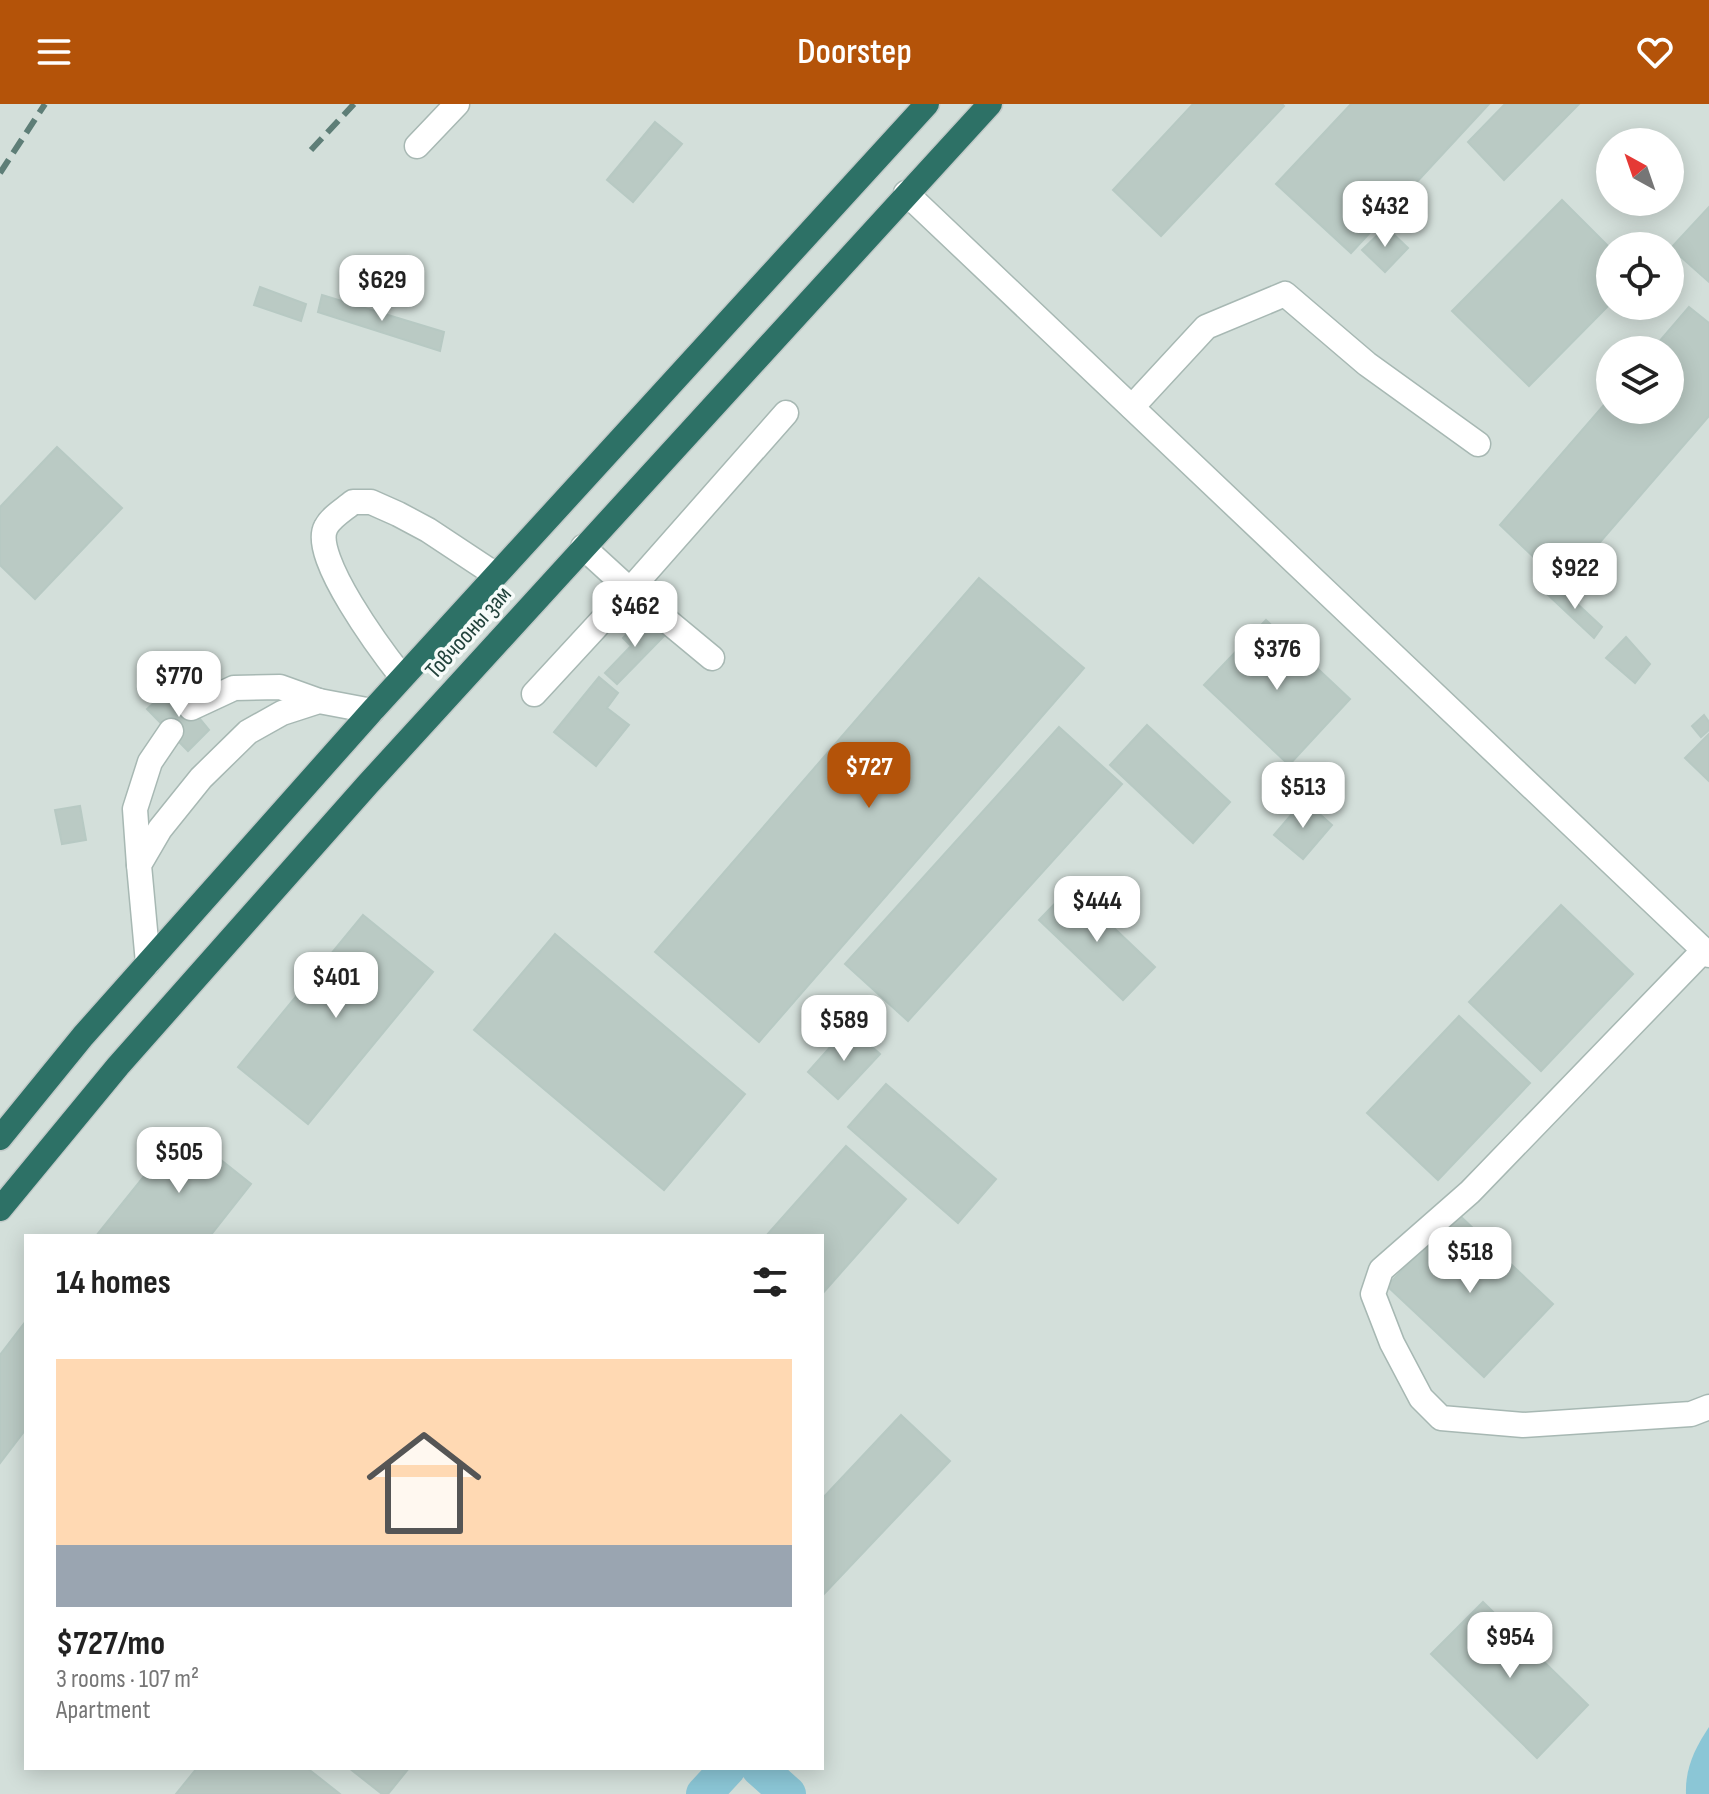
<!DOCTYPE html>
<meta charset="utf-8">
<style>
:root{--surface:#fff;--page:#f2f2f2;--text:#222;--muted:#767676;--accent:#b45309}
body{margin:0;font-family:"Sofia Sans Condensed",sans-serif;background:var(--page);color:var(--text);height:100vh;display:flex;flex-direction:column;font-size:30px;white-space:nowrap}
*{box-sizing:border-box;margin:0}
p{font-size:26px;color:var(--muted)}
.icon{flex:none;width:44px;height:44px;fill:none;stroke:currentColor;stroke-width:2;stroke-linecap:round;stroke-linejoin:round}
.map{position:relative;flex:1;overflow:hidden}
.details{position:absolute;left:24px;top:1130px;width:800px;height:536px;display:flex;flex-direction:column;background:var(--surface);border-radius:0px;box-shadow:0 4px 20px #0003}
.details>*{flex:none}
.needle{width:52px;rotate:320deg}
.buttons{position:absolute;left:1596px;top:24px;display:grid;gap:16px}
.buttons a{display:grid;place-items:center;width:88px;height:88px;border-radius:50%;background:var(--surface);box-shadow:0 4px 20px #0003;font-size:40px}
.price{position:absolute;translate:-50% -68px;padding:0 18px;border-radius:16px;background:#fff;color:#222;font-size:26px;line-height:52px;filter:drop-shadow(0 2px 4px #0008)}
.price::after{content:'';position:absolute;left:50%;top:48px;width:24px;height:18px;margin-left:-12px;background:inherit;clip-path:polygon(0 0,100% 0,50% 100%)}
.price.active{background:var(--accent);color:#fff}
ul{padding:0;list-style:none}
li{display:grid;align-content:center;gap:16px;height:424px;padding:0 32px}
li span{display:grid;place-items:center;height:248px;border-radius:0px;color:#555}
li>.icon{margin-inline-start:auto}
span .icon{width:144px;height:144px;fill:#fffc;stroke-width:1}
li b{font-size:34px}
h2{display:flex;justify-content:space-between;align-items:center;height:96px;padding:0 32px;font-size:34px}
header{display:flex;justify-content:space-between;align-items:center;height:104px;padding:0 32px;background:var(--accent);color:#fff;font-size:36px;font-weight:600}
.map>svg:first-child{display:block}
</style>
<header><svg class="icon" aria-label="menu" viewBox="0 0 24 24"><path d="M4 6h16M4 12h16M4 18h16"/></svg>Doorstep<svg class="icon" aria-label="heart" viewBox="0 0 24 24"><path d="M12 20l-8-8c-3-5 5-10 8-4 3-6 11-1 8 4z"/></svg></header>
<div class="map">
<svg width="1709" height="1690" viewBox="0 0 1709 1690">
<rect width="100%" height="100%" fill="#e5efeb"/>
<path fill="#d3dfda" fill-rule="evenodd" d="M0 0H1709V1690H0ZM1610 38H1670V98H1610ZM1610 142H1670V202H1610ZM1610 246H1670V306H1610ZM26 1132H822V1664H26Z"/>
<path fill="#8bc6d6" d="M1709 1623V1690H1686C1685 1664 1695 1644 1709 1623Z"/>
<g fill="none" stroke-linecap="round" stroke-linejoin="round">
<g stroke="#8bc6d6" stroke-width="36">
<polyline points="759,1664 788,1690"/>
<polyline points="704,1690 728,1664"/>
</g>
</g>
<g fill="#bacac4" stroke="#b7c9c3" stroke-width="2">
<polygon points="1193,0 1282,0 1284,2 1161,132 1113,86"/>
<polygon points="1351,0 1489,0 1351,149 1276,80"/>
<polygon points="1505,0 1579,0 1504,76 1468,38"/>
<polygon points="655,18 682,40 633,98 607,76"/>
<polygon points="1562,96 1610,144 1610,200 1529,282 1452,207"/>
<polygon points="1709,103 1709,178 1671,144"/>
<polygon points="1386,123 1408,144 1385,168 1362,146"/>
<polygon points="260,183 306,200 301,217 254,201"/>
<polygon points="322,191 444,228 440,247 318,208"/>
<polygon points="1689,203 1709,219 1709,312 1563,481 1500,421 1610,294 1610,306 1670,306 1670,246 1652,246"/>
<polygon points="57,343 122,404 35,495 0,461 0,403"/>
<polygon points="979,474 1084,564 759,938 655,848"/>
<polygon points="1556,480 1602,523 1594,534 1547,490"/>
<polygon points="643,513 664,532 617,580 605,569 631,542 623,534"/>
<polygon points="1266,516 1350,595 1289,661 1204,581"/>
<polygon points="1626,533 1650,560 1635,579 1606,554"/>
<polygon points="599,573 618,589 607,604 629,621 596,662 554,628"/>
<polygon points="169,585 191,604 209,626 188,647 147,605"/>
<polygon points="1704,611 1709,618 1709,626 1701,633 1692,622"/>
<polygon points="1147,621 1230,698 1193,739 1110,661"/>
<polygon points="1059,623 1122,680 908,917 845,860"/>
<polygon points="1709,630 1709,677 1685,654"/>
<polygon points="1304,696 1332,721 1303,755 1274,731"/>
<polygon points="80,702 86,736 62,740 55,706"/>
<polygon points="1071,783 1155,863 1123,896 1039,816"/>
<polygon points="1561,801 1633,870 1541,967 1469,898"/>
<polygon points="363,811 433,868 308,1020 238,963"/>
<polygon points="555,830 745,990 664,1086 474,926"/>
<polygon points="1459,912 1530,979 1438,1076 1367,1009"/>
<polygon points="849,922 880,950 838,995 808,968"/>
<polygon points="886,980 996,1075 958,1119 848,1023"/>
<polygon points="182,1025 251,1080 210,1132 96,1132"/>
<polygon points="846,1042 906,1095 822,1190 822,1132 766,1132"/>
<polygon points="1457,1109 1553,1200 1484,1273 1387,1182"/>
<polygon points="26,1217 26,1325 0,1359 0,1251"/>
<polygon points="901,1311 950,1357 823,1491 822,1395"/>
<polygon points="1483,1498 1588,1601 1537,1654 1431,1550"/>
<polygon points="197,1664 307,1664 340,1690 176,1690"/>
<polygon points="349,1664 409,1664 388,1690 382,1690"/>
</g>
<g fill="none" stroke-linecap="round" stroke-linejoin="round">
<g stroke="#a7b8b3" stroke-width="27">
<g id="minor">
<polyline points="417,42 457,0"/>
<polyline points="906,89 1709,851"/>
<polyline points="1132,303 1206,223 1285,190 1367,260 1478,340"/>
<polyline points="712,554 630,486 786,309"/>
<path d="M402 573C383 549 310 452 326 423 331 413 345 405 353 398H371L398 410 428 426 496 471"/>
<polyline points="534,590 630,486 583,443"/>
<polyline points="191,604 234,584 280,583 319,597"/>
<polyline points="139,761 135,705 150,658 171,627"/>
<polyline points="1703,847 1470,1088 1381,1166 1373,1190 1392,1239 1421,1294 1441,1314 1523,1321 1691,1310 1709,1303"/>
<polyline points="148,859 139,761 160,725 201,674 248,628 282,609 319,597 372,607"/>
</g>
</g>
<g stroke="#c1cac8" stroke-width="27">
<g id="highway">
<polyline points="0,1034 83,932 372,607 927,0"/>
<polyline points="0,1105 118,962 368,680 990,0"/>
</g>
</g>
<use href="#minor" stroke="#fff" stroke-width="24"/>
<use href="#highway" stroke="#2d7166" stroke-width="24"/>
<g stroke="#5e7e77" stroke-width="6" stroke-dasharray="16 8" stroke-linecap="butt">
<polyline points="311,46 354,0"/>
<polyline points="0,69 45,0"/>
</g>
</g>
<g text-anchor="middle" stroke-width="7" stroke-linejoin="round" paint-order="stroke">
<g font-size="24" fill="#23433c" stroke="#f6fbf9">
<text transform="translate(468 528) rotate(-48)" y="8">Товчооны зам</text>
</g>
</g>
</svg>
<div class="buttons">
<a><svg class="needle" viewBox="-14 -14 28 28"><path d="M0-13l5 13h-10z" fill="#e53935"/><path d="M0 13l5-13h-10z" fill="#767676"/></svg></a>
<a><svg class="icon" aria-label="locate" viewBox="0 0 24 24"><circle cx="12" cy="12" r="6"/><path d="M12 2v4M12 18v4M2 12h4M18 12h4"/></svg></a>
<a><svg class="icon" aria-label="layers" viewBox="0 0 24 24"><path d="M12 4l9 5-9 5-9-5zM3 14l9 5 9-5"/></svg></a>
</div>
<b class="price" style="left:1385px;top:145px">$432</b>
<b class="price" style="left:382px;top:219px">$629</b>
<b class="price" style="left:1575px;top:507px">$922</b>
<b class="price" style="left:635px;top:545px">$462</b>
<b class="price" style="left:1277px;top:588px">$376</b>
<b class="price" style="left:179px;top:615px">$770</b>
<b class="price active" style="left:869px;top:706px">$727</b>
<b class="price" style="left:1303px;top:726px">$513</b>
<b class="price" style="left:1097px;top:840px">$444</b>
<b class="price" style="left:336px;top:916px">$401</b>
<b class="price" style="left:844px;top:959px">$589</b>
<b class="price" style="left:179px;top:1091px">$505</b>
<b class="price" style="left:1470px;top:1191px">$518</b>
<b class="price" style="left:1510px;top:1576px">$954</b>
<section class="details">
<h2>14 homes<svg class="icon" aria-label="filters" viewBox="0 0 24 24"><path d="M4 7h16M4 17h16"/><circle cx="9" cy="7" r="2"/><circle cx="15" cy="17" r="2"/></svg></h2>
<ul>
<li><span style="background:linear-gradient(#ffd9b3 75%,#9aa5b1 0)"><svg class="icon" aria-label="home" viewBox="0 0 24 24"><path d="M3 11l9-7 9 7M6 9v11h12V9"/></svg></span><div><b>$727/mo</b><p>3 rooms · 107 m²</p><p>Apartment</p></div></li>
</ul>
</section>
</div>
